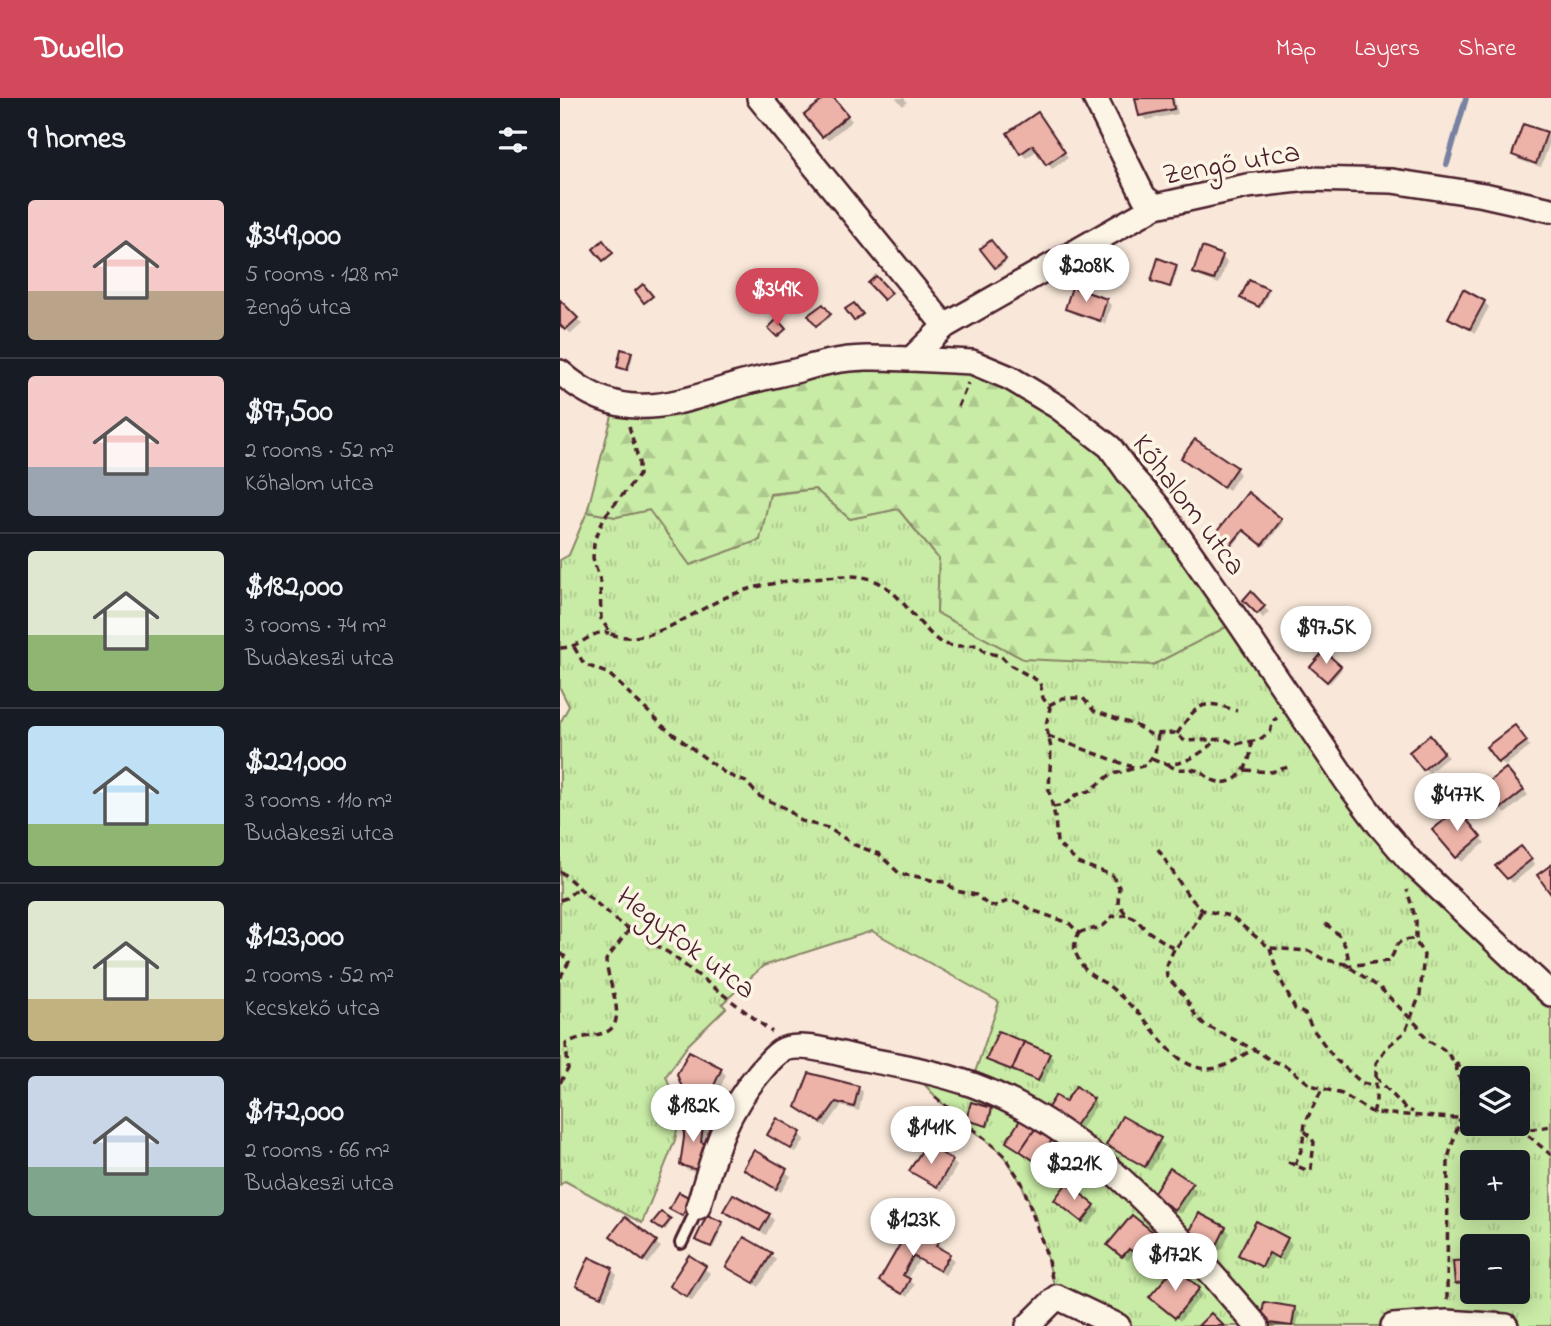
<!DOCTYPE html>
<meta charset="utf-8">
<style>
:root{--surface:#171b24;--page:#242831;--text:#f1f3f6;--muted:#9ea1a6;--line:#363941;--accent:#d1495b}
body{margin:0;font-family:"Indie Flower",sans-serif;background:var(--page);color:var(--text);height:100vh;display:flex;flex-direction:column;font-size:26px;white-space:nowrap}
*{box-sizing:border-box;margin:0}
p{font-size:23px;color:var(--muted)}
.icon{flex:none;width:38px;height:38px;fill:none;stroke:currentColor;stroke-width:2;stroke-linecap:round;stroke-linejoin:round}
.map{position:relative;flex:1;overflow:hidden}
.sheet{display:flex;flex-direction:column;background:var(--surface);width:560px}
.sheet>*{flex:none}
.tools{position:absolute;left:900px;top:968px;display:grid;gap:14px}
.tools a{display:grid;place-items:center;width:70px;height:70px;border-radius:7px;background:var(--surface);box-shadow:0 4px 18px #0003;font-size:35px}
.price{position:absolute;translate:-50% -60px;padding:0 16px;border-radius:24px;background:#fff;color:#222;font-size:23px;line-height:46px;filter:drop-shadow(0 2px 4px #0008)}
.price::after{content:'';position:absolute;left:50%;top:42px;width:21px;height:16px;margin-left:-10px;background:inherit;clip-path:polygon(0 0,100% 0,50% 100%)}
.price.selected{background:var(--accent);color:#fff}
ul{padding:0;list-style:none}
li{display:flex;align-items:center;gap:21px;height:175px;padding:0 28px}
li+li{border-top:2px solid var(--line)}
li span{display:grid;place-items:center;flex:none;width:196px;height:140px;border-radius:7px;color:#555}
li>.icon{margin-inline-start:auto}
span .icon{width:84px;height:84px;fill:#fffc;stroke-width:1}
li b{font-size:30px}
h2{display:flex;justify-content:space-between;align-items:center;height:84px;padding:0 28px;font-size:30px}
header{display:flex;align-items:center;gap:42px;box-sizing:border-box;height:98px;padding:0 35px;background:var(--accent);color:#fff}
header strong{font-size:33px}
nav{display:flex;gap:38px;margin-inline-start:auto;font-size:24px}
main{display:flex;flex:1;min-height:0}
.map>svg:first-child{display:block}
</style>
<header>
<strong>Dwello</strong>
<nav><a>Map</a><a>Layers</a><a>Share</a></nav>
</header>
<main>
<section class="sheet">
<h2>9 homes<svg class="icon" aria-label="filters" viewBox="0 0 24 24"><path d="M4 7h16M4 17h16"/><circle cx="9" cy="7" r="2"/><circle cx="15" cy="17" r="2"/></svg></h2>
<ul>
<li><span style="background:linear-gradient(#f6c9c9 65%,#b9a48a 0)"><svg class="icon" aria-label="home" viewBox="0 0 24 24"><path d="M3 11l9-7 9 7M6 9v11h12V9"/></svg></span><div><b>$349,000</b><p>5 rooms · 128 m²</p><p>Zengő utca</p></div></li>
<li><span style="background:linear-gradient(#f6c9c9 65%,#9aa5b1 0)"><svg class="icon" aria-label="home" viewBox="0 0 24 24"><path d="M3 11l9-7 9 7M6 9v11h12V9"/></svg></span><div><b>$97,500</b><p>2 rooms · 52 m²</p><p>Kőhalom utca</p></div></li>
<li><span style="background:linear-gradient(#dfe7d0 60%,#8fb573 0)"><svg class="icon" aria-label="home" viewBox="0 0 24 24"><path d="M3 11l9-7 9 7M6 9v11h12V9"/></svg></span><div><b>$182,000</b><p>3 rooms · 74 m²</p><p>Budakeszi utca</p></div></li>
<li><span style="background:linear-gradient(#bfe0f5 70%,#8fb573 0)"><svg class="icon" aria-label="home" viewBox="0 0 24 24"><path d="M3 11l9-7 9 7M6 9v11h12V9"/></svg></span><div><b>$221,000</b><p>3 rooms · 110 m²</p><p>Budakeszi utca</p></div></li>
<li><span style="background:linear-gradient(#dfe7d0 70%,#c2b280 0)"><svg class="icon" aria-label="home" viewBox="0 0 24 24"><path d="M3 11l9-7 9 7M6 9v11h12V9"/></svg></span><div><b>$123,000</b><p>2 rooms · 52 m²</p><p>Kecskekő utca</p></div></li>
<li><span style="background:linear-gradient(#c9d6e8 65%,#7fa58c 0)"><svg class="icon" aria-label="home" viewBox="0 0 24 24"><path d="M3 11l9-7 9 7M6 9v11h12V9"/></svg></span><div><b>$172,000</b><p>2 rooms · 66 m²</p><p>Budakeszi utca</p></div></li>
</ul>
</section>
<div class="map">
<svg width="991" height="1228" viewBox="0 0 991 1228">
<defs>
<pattern id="grass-tufts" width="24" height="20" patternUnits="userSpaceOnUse" patternTransform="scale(1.75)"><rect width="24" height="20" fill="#c8eba5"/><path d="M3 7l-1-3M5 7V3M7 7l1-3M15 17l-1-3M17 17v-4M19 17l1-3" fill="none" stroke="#adc98e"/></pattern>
<pattern id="forest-firs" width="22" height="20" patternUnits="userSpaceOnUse" patternTransform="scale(1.75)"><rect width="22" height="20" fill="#c8eba5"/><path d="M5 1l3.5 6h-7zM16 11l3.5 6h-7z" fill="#adc98e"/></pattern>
</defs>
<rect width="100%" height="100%" fill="#f9e8d9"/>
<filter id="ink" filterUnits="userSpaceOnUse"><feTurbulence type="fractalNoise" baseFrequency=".0143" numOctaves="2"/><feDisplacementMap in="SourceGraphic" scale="14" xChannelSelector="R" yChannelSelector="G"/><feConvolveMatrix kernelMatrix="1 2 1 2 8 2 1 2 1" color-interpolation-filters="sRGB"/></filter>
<g filter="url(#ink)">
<path fill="url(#grass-tufts)" stroke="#898568" stroke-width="2" fill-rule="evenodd" d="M255 391 290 421 338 411 379 461 377 515 678 523 787 684 991 896V1228H558L497 1199C485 1152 475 1098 444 1059 435 1047 419 1038 407 1028 386 1011 368 991 350 970L411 986 439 904 312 833 203 868 162 906 166 910 128 947 106 978 120 1016 115 1042 82 1125 5 1083 0 1087V625L9 608 0 590V462L9 457 27 414 56 419 89 412ZM912 980H957V1026H912ZM912 1064H957V1110H912ZM912 1148H957V1194H912Z"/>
<polygon fill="url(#forest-firs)" stroke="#898568" stroke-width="2" points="385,262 523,327 678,523 593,567 463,561 377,515 379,461 338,411 290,421 255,391 210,396 200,442 130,467 89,412 56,419 27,414 55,306 205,279"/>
<g fill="#0003">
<polygon points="268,0 273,0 292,23 268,42 263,38"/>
<polygon points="336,0 344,0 347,4 343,8"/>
<polygon points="577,0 614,0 618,16 586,22 581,17"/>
<polygon points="483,21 508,60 492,71 478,52 466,60 461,55"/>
<polygon points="986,36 991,41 981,69 959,62 954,57"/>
<polygon points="431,145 447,163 438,171 422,152"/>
<polygon points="662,159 667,164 659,186 640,179 635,174"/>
<polygon points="616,168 618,170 612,190 593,182"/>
<polygon points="707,192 709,194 702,209 684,201"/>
<polygon points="546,202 551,207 545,226 512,215 507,211"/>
<polygon points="0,204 22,226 11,236 0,224"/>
<polygon points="924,204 929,209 915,235 890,219"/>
<polygon points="263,208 271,219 259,228 250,217"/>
<polygon points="71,256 73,258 69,273 61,271 59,269"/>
<polygon points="628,365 676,371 680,376 669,392"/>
<polygon points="688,396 723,424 705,448 685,433 669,453 653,441"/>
<polygon points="691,496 709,514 703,520 685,502"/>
<polygon points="764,556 782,571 770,585 752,569"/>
<polygon points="959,634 970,648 945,668 940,663"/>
<polygon points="875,644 888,659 869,675 864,670"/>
<polygon points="951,677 968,697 945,716 924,690"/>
<polygon points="903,718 925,745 902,764 897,759"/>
<polygon points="965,755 975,767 953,785 948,780"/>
<polygon points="130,956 161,972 166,977 156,999 152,1025 148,1024 145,1077 127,1072 122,1067 126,1040 126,994"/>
<polygon points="489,956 494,961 483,986 433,966 429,961"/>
<polygon points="298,989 303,994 299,1013 281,1008 266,1029 243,1014"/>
<polygon points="533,1002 537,1007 519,1033 494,1015 506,1006"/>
<polygon points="431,1012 433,1013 429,1029 408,1021"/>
<polygon points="563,1021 605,1047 590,1073 548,1047"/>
<polygon points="218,1022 245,1041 236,1055 209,1036"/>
<polygon points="491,1044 495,1049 482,1068 467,1058"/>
<polygon points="195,1054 231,1078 221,1094 185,1071"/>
<polygon points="392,1063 397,1068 382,1093 352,1073"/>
<polygon points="610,1072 637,1092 621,1116 599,1101"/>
<polygon points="501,1107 534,1108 539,1113 528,1128"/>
<polygon points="166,1113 209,1117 214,1122 206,1137"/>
<polygon points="101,1116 111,1124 105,1133 96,1127"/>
<polygon points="573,1119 597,1140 581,1160 574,1154 568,1163 555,1152"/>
<polygon points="65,1121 101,1149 88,1166 57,1143"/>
<polygon points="162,1125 164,1127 153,1150 140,1144"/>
<polygon points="696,1126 727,1142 732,1146 724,1163 714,1159 707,1172 680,1156"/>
<polygon points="352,1129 378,1145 383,1149 381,1153 394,1162 385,1177 359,1162 347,1181 354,1187 347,1199 321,1182"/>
<polygon points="665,1130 670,1135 661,1153 631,1135"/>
<polygon points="211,1157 216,1162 199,1189 168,1169"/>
<polygon points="130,1160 150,1175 132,1203 112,1188"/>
<polygon points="30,1162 52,1172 57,1177 46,1202 23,1193 18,1188"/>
<polygon points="990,1178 991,1178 991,1203 988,1200"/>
<polygon points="639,1192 643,1196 620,1223 597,1203"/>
<polygon points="734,1210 739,1215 737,1228 707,1228 703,1224"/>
</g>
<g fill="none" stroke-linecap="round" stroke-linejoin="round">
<polyline stroke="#7881a1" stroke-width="6" points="887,66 906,0"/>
</g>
<g fill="#edb3a8" stroke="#4a1f2b" stroke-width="2">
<polygon points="265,0 274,0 288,17 262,39 244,17"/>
<polygon points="575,0 612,0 614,11 579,18"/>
<polygon points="478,14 505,54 486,67 473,47 460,56 447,35"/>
<polygon points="963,26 987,34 976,66 952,57"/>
<polygon points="43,142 53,155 43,163 33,151"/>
<polygon points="431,142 446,161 435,170 420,151"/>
<polygon points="642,149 663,157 654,182 633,175"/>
<polygon points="598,160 617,167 610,189 591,183"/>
<polygon points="316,178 332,195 324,202 308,185"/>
<polygon points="689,182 708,191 699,209 680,200"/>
<polygon points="83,186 93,198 84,205 75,193"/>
<polygon points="512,189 547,201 540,223 505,211"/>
<polygon points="903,191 925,203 910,231 888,220"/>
<polygon points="0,202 18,220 5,232 0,227"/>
<polygon points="294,205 303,216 294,223 285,211"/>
<polygon points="263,206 271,216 256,228 248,217"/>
<polygon points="217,221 226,231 217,239 208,230"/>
<polygon points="61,251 72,254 67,272 57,269"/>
<polygon points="635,341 677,369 663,389 621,360"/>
<polygon points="688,394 722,421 702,447 683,432 666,453 651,441"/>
<polygon points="691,493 705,508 697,516 683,502"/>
<polygon points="764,553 781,568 767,584 750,569"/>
<polygon points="955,627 967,643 938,665 926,649"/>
<polygon points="870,637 884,654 863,672 849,654"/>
<polygon points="946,670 964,692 939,712 921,690"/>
<polygon points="898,711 921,739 896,760 872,732"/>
<polygon points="961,748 972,761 947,781 935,768"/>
<polygon points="991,767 991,794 990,795 977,777"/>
<polygon points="438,933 464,944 452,972 426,962"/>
<polygon points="464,944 490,955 478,983 452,972"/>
<polygon points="129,953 162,970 151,994 147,1020 124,1019 124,995 117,976"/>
<polygon points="249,975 299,988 294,1009 276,1004 261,1025 236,1009"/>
<polygon points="516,988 534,1001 514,1029 487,1011 496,997 505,1004"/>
<polygon points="411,1004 432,1010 427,1028 406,1022"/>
<polygon points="562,1018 601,1040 585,1069 546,1047"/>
<polygon points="124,1019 144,1020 141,1044 146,1046 141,1073 120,1067 124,1040"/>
<polygon points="217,1020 241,1034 231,1051 207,1037"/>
<polygon points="460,1022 475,1031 460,1053 446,1044"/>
<polygon points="475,1031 492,1042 476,1064 460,1053"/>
<polygon points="366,1046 393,1062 377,1089 349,1073"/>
<polygon points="194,1052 227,1071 216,1091 183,1071"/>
<polygon points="610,1070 633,1085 615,1112 592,1097"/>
<polygon points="507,1085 535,1107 522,1124 494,1102"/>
<polygon points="119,1094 132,1101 122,1118 109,1111"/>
<polygon points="173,1096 210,1116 200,1133 163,1113"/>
<polygon points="101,1114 111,1121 102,1132 92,1125"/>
<polygon points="639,1115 666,1129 656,1149 629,1135"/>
<polygon points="147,1117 163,1124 151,1149 135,1142"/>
<polygon points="572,1117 593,1134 575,1156 569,1151 562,1159 547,1147"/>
<polygon points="65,1119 97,1143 83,1163 50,1138"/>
<polygon points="696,1123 728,1140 718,1160 709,1155 702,1169 678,1157"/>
<polygon points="351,1127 379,1143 376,1148 390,1156 380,1173 353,1158 343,1177 350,1181 342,1196 319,1183"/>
<polygon points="184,1139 212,1155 194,1185 166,1169"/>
<polygon points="129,1157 146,1168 127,1199 109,1188"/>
<polygon points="29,1159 53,1170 41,1199 16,1188"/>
<polygon points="912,1162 912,1185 895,1186 893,1163"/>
<polygon points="615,1169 640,1190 615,1220 589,1199"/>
<polygon points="704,1204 735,1209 732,1228 701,1224"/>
<polygon points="651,1215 664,1228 638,1228"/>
</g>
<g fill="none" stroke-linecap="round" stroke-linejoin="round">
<g stroke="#4a1f2b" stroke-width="16">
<polyline id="lane" points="121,1145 138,1109"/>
</g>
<g stroke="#4a1f2b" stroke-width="28">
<g id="street">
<polyline points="199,0 385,228"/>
<polyline points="535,0 584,99 596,108"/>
<polyline points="351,261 412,264 450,280 498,309 550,349 570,377 597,407 678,523 787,684 820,728 850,763 991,896"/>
<path d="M0 274C60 327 108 308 176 287 197 281 218 277 239 272 249 269 259 266 270 264 297 258 324 260 351 261L385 228 596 108 687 88 748 81 832 83 924 97 991 112"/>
<path d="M138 1109C154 1057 162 1019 199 975 205 968 212 959 221 953 237 942 280 956 299 960 337 967 377 974 413 987 534 1032 614 1133 697 1228"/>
<polyline points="468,1228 497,1199 558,1228"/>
<polyline points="833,1228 887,1224 946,1228"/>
</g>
</g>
<g stroke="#4a1f2b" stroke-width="3.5" stroke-dasharray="7 5" stroke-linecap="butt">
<polyline points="398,309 408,285"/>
<path d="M69 328 79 364V377L44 419 34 445 33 460 40 483 41 521 51 536C92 551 137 509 174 496 206 484 251 479 285 478 329 476 339 504 366 531 370 535 376 542 382 545 392 550 408 547 418 547L425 554 441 558 450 567 480 584 483 600 490 610 486 627 491 650 489 693 495 719 497 745 518 765 552 777 559 789 558 805 566 816 576 821 586 832 615 851 634 827 642 812"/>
<path d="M14 549 24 566 49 576 104 629 166 676 186 684 199 698 227 711 241 723 268 730 295 747 319 756 341 777C357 776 370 784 386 784L396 793 416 797 428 807 435 808 448 803 457 804 472 812 509 825 519 835C514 844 513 851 518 860 525 875 532 878 545 885 550 888 564 901 569 906 593 925 608 963 640 970 662 975 677 959 695 951"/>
<path d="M0 550C22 550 31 531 49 535"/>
<polyline points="489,607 503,600 523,600 534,613 575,627 590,636 615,635 625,643 665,641 675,646 699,642 710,634 713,623 717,620"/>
<path d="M617 636C637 606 642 600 677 613"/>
<polyline points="488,638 575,670"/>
<path d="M592 661C617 675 639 656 658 642"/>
<path d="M608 666C618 675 624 669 635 672 642 673 648 681 655 683 679 691 693 663 691 644"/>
<polyline points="685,672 711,674 732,668"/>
<polyline points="493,709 504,707 516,697 530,693 550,677 586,667 595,655 598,637"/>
<polyline points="598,751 627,796 642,812 670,818 710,850 749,853 763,861 785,866 820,890 858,928 867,942 883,951 894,963 903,991 912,1008"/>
<polyline points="0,773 58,824 109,855 212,934"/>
<polyline points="0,802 6,800 18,790"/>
<path d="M765 826C780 834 790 851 788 868L828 863C840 852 829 842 855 841"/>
<path d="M519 835C534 827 539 837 552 818L558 819 566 816"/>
<polyline points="710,850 717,874 735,911 745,916 752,930 775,961 802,985 816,988"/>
<polyline points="614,851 606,869 607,879 623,896 636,918 645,927 699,954 710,962 726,968 751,987 782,996 813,1015 912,1021"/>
<polyline points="0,855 8,861 9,864 2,876 0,884"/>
<polyline points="896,964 912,988"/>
<polyline points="816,979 845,1010 853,1014"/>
<path d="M0 985 8 971 6 946C18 938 31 939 44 935 71 926 46 882 46 862L69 832"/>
<polyline points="375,999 443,1056 462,1085 486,1155 492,1180"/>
<polyline points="813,1015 816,1004 816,965 827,949 845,934 860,897 864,857 856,844 856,822 847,792"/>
<polyline points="947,1026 970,1039 991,1057"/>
<polyline points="958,1030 973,1031 991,1028"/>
<polyline points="728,1064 746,1072 751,1071 754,1044 745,1033"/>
<polyline points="735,1067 742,1050 745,1025 763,989"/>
<polyline points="887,1202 888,1060 900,1021"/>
</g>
<use href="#lane" stroke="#fcf5e5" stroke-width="10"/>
<use href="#street" stroke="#fcf5e5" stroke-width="23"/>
</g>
</g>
<g text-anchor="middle" stroke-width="7" stroke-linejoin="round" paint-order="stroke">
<g font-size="30" fill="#4a1f2b" stroke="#fcf5e5">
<text transform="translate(671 64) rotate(-10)" y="10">Zengő utca</text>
<text transform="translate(630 406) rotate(53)" y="10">Kőhalom utca</text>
<text transform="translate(127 844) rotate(37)" y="10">Hegyfok utca</text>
</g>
</g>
</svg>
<div class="tools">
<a><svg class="icon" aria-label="layers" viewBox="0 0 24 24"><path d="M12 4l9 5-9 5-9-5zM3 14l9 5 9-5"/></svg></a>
<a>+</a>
<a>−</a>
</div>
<b class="price" style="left:526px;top:206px">$208K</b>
<b class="price selected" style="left:217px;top:230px">$349K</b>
<b class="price" style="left:766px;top:568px">$97.5K</b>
<b class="price" style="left:897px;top:735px">$477K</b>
<b class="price" style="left:133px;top:1046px">$182K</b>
<b class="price" style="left:371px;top:1068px">$141K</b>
<b class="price" style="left:514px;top:1104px">$221K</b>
<b class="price" style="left:353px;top:1160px">$123K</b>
<b class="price" style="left:615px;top:1195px">$172K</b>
</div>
</main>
